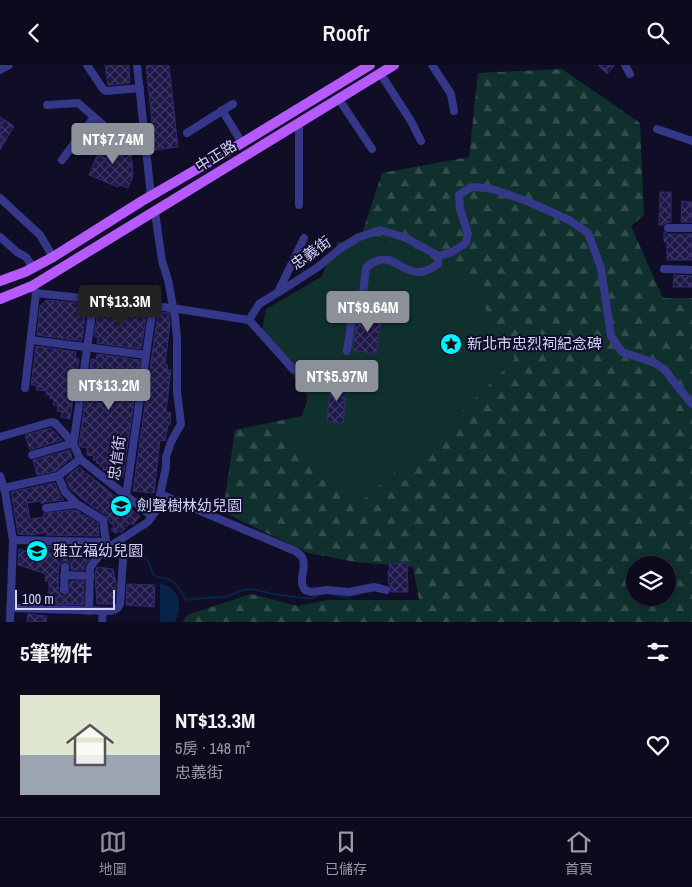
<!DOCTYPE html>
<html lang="zh-TW">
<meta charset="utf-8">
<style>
:root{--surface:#0c0a1c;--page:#151325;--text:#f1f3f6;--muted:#9a9aa3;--line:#2c2b3b;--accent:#8c9099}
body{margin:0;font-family:"Archivo Narrow","Noto Sans TC",sans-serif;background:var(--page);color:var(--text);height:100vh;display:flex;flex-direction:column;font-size:19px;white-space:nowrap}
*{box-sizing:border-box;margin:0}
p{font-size:16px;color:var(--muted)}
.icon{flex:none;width:28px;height:28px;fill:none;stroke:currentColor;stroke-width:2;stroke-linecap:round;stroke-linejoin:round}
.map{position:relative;height:557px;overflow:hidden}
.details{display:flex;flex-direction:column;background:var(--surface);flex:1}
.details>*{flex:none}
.controls{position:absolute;left:626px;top:491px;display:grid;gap:10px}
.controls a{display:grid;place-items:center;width:50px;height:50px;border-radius:50%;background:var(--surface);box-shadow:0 2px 8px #0003,0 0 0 1px var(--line);font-size:25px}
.scale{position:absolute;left:15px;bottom:12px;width:100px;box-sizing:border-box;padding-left:5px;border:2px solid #d4d2ff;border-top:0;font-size:14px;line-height:18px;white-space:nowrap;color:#d4d2ff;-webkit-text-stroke:4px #100d26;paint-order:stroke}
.price{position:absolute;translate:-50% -42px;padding:0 11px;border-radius:5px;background:var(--accent);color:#fff;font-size:16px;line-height:32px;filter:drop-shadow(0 1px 2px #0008)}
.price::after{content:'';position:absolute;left:50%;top:30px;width:15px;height:11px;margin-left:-8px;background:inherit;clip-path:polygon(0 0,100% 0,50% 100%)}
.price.current{background:#222;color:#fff}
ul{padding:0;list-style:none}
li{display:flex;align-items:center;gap:15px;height:125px;padding:0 20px}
li span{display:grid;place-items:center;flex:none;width:140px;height:100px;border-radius:0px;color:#555}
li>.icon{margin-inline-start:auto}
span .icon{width:60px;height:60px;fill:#fffc;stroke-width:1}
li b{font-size:21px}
h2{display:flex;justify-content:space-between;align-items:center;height:60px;padding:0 20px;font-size:21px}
header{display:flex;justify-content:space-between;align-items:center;height:65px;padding:0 20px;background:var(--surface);font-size:22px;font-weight:600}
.menu{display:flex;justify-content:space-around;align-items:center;height:70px;border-top:1px solid var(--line);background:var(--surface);font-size:14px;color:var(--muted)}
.menu a{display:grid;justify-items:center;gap:2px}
.menu .current{color:var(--accent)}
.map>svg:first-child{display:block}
</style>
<header><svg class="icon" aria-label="back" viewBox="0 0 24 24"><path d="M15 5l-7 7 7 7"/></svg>Roofr<svg class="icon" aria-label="search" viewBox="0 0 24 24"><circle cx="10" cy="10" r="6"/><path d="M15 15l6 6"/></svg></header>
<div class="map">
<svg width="692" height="557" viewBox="0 0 692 557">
<defs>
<pattern id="forest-firs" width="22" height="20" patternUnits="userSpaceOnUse" patternTransform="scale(1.25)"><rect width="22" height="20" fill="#10302d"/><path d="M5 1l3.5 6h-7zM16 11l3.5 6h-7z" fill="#324d4c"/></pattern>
<pattern id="building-cross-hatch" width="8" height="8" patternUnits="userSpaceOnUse" patternTransform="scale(1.25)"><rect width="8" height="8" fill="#1e1848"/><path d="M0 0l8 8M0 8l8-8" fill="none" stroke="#3e3963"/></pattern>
</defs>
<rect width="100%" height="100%" fill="#100d26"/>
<path fill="url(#forest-firs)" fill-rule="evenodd" d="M562 4 640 58 644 150 631 161 663 233H692V557H183L187 550 251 529 298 541 327 535H419L413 502 356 497 308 488 223 447 235 365 302 351 382 108 469 92 478 8ZM635 500H668V532H635Z"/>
<polygon fill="#10302d" points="338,177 394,178 463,206 515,294 438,370 358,439 303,387 287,367 314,344 301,321 261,270 266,244 321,212"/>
<path fill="#08244a" d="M160 518C180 524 183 540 175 557H160Z"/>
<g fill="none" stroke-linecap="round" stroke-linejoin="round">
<g stroke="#08244a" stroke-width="2">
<path d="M110 491C123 488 141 482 149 498 151 501 151 506 153 509 157 513 166 513 172 516 179 521 181 528 186 535L204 533 225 532 244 525 253 524 273 529 303 533H312L321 529"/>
<polyline points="368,527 375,526"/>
<polyline points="331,529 344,532 358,529"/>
</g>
</g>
<g fill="url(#building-cross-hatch)" stroke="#322876">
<polygon points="105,0 129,0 130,18 108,20"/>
<polygon points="146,0 169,0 178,82 155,85"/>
<polygon points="598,0 615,0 607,9"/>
<polygon points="0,52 14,61 0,85"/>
<polygon points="104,73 115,78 114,79 131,86 133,111 128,123 119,120 118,122 89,110"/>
<polygon points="660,127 671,127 671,157 666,158 663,160 659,160"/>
<polygon points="682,136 692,137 692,157 681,157"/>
<polygon points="664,167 668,169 692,169 692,195 667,195 667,177 664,177"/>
<polygon points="674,210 692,211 692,222 673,222"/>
<polygon points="46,235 87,239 82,276 37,270 40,241"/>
<polygon points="99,241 147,246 141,284 97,278 98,272 94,271"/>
<polygon points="158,247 169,248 169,253 170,259 165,299 168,300 167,305 171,305 166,347 171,348 170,360 168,360 165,376 160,375 154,428 133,426"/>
<polygon points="366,247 382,250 376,289 353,285 357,254 359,251 363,250"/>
<polygon points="36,281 76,287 75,293 79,294 70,354 61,352 62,347 57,346 58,340 53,340 54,334 50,333 50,330 46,330 47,326 36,325 37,320 31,320"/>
<polygon points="97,289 140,295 123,412 112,411 112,406 103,405 103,402 100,401 100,399 96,398 97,395 93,395 94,391 87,390 87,383 81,382 79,379 91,294 96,295"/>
<polygon points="331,315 347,316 343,358 327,356 330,326 333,322"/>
<polygon points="51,363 62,375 30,385 25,370"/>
<polygon points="70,385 72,393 66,396 66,398 60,401 61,402 56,406 37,410 33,395"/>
<polygon points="79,402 140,451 133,460 130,458 123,466 121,468 118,466 116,469 111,465 114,461 109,457 106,450 94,443 70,424 66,414 71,408 75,405 76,406 76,404"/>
<polygon points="55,418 60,430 64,435 45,437 42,439 41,436 27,438 30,454 44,452 44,448 76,445 80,447 80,450 84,450 87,452 87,453 89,453 98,458 99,471 46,470 47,467 32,470 18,469 11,427"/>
<polygon points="39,481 95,482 95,487 85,500 84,505 71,505 70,499 66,496 62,497 59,501 58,510 59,528 63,531 68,528 70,516 84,516 84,540 49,539 49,516 45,516 46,509 18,500 19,484 39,490"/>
<polygon points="407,498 408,527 391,527 390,520 389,520 388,506 390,506 389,499"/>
<polygon points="97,502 113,504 116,519 114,538 113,539 97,539 95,510 96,505"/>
<polygon points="127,519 155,520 154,542 126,540"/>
<polygon points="28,549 47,551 46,557 27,557"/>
</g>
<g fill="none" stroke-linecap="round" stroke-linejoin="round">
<g stroke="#353788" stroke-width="8">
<polyline points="87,0 103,24 106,26 140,23"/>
<polyline points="137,0 151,131"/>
<polyline points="432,0 451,29 454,46"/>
<polyline points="625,0 630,9"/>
<polyline points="0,5 9,0"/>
<polyline points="380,8 411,56 421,76"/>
<polyline points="338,33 372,84"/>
<polyline points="47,40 78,38 117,72 146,86"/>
<polyline points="222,45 242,78"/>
<polyline points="299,58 299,140"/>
<polyline points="657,64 692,76"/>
<polyline points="187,68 233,39"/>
<polyline points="62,95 94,52"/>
<polyline points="0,133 40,170 53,192"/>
<polyline points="668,163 692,163"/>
<polyline points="0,172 17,187 26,192 33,203"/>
<polyline points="439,191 452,187 466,178 468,169 460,144 459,130 471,122 487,123 498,126 529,137 569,155 588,168 601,203 611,271 622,287 655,298 664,304 678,322 692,339"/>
<polyline points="664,204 692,205"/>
<polyline points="32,221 36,228 172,243 249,255"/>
<polyline points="278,227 304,173"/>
<path d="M249 255 259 239 287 222 318 202 341 183 359 172 380 165 406 173 439 191 438 199C407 222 398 187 377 196 373 197 369 200 366 203L361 245H355L352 252 347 286"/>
<polyline points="249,255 293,304 311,306 327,321"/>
<polyline points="31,275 146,290"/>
<polyline points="25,323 36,228"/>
<polyline points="0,372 51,357 55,358 73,378 80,394 152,451"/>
<polyline points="32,390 73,378 74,375 94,234"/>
<polyline points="0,411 5,427 13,475 10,557"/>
<polyline points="58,411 80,394"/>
<polyline points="4,423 58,411 65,427 77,439 103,455 106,477"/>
<path d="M160 429 295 486C298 488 300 489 302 492 308 502 297 515 305 525L311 527 327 525 349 527 374 522 386 525"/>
<polyline points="126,431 153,241"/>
<polyline points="46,443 77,439"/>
<path d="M13 475 106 477C105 488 95 493 90 503L89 546"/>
<polyline points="106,480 112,480 148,457 157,444 166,402 166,392 171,377 181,359 177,327 177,273 175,252 168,215 162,196 155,147"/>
<polyline points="64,510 90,511"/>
<polyline points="64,525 65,502"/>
<path d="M10 543 110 546C116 545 118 544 120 539L123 495"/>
<polyline points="102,557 103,546"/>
</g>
<g stroke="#b659ff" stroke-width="10">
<polyline points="0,216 25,207 53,192 142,136 242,78 370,0"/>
<polyline points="0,234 32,221 394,0"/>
</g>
</g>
<defs>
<g id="sight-disc" transform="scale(1.125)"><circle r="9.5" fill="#00f4fd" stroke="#100d26"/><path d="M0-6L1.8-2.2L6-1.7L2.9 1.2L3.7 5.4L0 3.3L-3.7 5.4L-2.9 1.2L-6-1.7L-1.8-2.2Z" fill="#111"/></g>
<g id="school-disc" transform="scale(1.125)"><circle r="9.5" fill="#00f4fd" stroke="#100d26"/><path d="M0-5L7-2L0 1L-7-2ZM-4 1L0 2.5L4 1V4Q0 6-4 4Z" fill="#111"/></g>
</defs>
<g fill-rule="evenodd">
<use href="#sight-disc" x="451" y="279"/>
<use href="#school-disc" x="121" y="441"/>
<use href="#school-disc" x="37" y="486"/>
</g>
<g text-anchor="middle" stroke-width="4" stroke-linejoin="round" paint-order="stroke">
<g font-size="15" fill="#d4d2ff" stroke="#100d26">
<text transform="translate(216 91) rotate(-32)" y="5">中正路</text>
<text transform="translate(311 188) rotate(-36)" y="5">忠義街</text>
<text transform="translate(117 393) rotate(-82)" y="5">忠信街</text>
</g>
<g font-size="15" fill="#d4d2ff" stroke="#100d26" text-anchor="start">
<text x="467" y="284">新北市忠烈祠紀念碑</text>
<text x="137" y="446">劍聲樹林幼兒園</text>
<text x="53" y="491">雅立福幼兒園</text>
</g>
</g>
</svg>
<div class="controls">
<a><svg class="icon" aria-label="layers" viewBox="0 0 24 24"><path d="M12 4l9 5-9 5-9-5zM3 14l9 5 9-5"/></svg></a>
</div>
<div class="scale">100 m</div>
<b class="price" style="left:113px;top:100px">NT$7.74M</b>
<b class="price current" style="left:120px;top:262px">NT$13.3M</b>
<b class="price" style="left:368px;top:268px">NT$9.64M</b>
<b class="price" style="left:337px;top:337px">NT$5.97M</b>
<b class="price" style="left:109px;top:346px">NT$13.2M</b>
</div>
<section class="details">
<h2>5筆物件<svg class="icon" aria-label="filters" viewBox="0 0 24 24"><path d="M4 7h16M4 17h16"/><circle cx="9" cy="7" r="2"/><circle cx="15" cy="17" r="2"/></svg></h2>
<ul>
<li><span style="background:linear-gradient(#dfe7d0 60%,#9aa5b1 0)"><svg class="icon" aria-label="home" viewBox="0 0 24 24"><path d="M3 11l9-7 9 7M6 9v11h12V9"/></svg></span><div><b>NT$13.3M</b><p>5房 · 148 m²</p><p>忠義街</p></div><svg class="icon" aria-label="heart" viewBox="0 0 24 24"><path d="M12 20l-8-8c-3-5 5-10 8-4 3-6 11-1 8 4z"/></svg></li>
</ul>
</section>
<nav class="menu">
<a class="current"><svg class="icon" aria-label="map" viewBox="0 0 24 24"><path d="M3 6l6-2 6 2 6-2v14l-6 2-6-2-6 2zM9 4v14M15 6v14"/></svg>地圖</a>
<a><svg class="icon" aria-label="saved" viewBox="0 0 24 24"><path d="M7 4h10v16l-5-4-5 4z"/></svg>已儲存</a>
<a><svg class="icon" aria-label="home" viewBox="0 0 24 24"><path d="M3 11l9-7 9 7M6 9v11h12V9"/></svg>首頁</a>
</nav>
